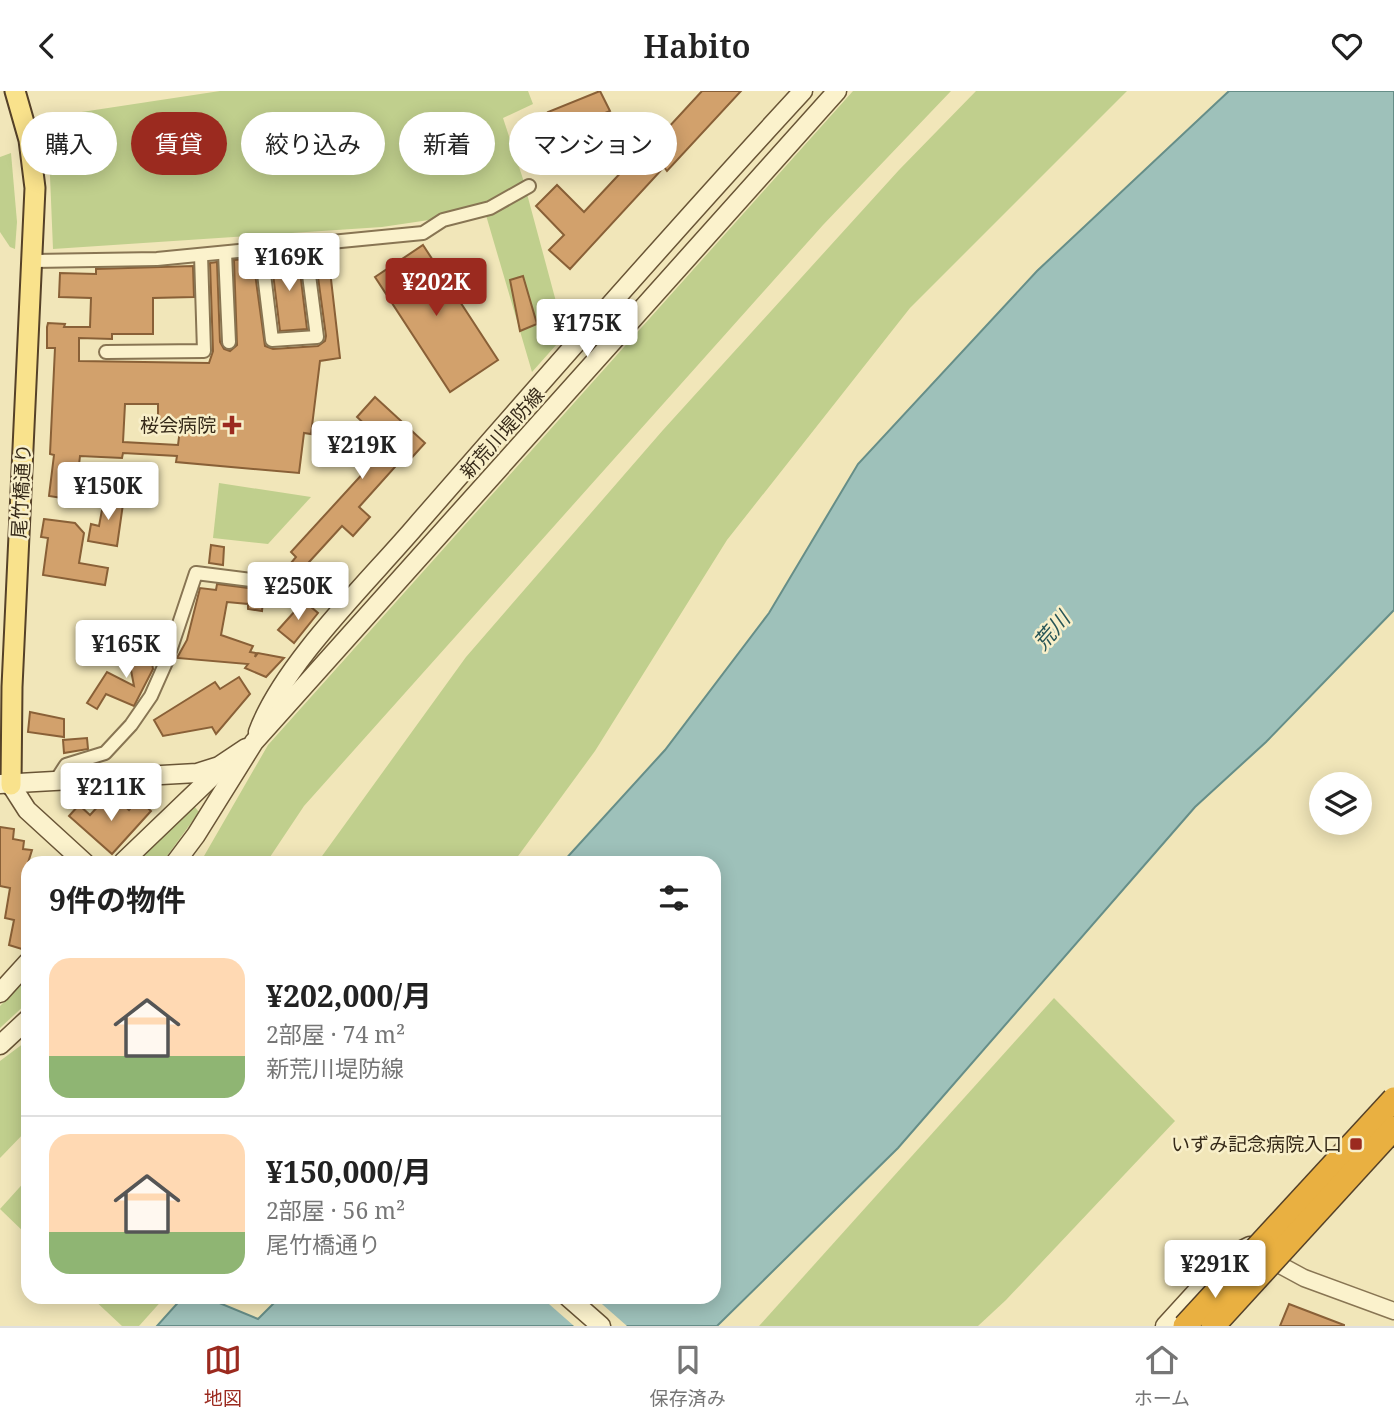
<!DOCTYPE html>
<html lang="ja">
<meta charset="utf-8">
<style>
:root{--surface:#fff;--page:#f2f2f2;--text:#222;--muted:#767676;--line:#e0e0e0;--accent:#9b2a1f}
body{margin:0;font-family:"Noto Serif","Noto Sans JP",serif;background:var(--page);color:var(--text);height:100vh;display:flex;flex-direction:column;font-size:26px;white-space:nowrap}
*{box-sizing:border-box;margin:0}
p{font-size:23px;color:var(--muted)}
.icon{flex:none;width:38px;height:38px;fill:none;stroke:currentColor;stroke-width:2;stroke-linecap:round;stroke-linejoin:round}
.map{position:relative;flex:1;overflow:hidden}
.details{position:absolute;left:21px;top:765px;width:700px;height:448px;display:flex;flex-direction:column;background:var(--surface);border-radius:21px;box-shadow:0 4px 18px #0003}
.details>*{flex:none}
.hud{position:absolute;left:21px;top:21px;width:700px;height:63px;display:flex;gap:14px}
.fabs{position:absolute;left:1309px;top:681px;display:grid;gap:14px}
.fabs a{display:grid;place-items:center;width:63px;height:63px;border-radius:50%;background:var(--surface);box-shadow:0 4px 18px #0003;font-size:35px}
.price{position:absolute;translate:-50% -60px;padding:0 16px;border-radius:7px;background:#fff;color:#222;font-size:23px;line-height:46px;filter:drop-shadow(0 2px 4px #0008)}
.price::after{content:'';position:absolute;left:50%;top:42px;width:21px;height:16px;margin-left:-10px;background:inherit;clip-path:polygon(0 0,100% 0,50% 100%)}
.price.current{background:var(--accent);color:#fff}
ul{padding:0;list-style:none}
li{display:flex;align-items:center;gap:21px;height:175px;padding:0 28px}
li+li{border-top:2px solid var(--line)}
li span{display:grid;place-items:center;flex:none;width:196px;height:140px;border-radius:21px;color:#555}
li>.icon{margin-inline-start:auto}
span .icon{width:84px;height:84px;fill:#fffc;stroke-width:1}
li b{font-size:30px}
h2{display:flex;justify-content:space-between;align-items:center;height:84px;padding:0 28px;font-size:30px}
.tag{padding:0 24px;border-radius:32px;background:var(--surface);box-shadow:0 4px 18px #0003;font-size:24px;line-height:63px}
.tag.current{background:var(--accent);color:#fff}
header{display:flex;justify-content:space-between;align-items:center;height:91px;padding:0 28px;background:var(--surface);font-size:32px;font-weight:600}
.tab-bar{display:flex;justify-content:space-around;align-items:center;height:98px;border-top:2px solid var(--line);background:var(--surface);font-size:19px;color:var(--muted)}
.tab-bar a{display:grid;justify-items:center;gap:4px}
.tab-bar .current{color:var(--accent)}
.map>svg:first-child{display:block}
</style>
<header><svg class="icon" aria-label="back" viewBox="0 0 24 24"><path d="M15 5l-7 7 7 7"/></svg>Habito<svg class="icon" aria-label="heart" viewBox="0 0 24 24"><path d="M12 20l-8-8c-3-5 5-10 8-4 3-6 11-1 8 4z"/></svg></header>
<div class="map">
<svg width="1394" height="1235" viewBox="0 0 1394 1235">
<rect width="100%" height="100%" fill="#f1e6b9"/>
<g fill="#c0cf8d">
<polygon points="220,0 528,0 533,13 503,27 523,88 565,244 532,281 483,114 429,129 382,136 53,158 50,85 42,27"/>
<polygon points="853,0 951,0 823,134 304,715 266,772 200,772 268,654"/>
<polygon points="976,0 1127,0 910,217 727,449 595,660 513,772 317,772 466,566 663,339 899,79"/>
<polygon points="11,62 17,131 15,158 10,156 0,141 0,66"/>
<polygon points="219,392 311,406 268,453 213,447"/>
<polygon points="194,715 199,721 162,772 131,772"/>
<polygon points="28,885 28,911 0,937 0,915"/>
<polygon points="1054,907 1175,1030 1006,1209 978,1235 759,1235"/>
<polygon points="28,949 28,1038 0,1067 0,970"/>
<polygon points="28,1087 28,1145 0,1118"/>
<polygon points="91,1206 165,1206 139,1235 122,1235"/>
</g>
<polygon fill="#9ec1ba" stroke="#668e88" stroke-width="2" points="1229,0 1394,0 1394,519 1266,651 1195,716 898,1057 717,1235 157,1235 183,1206 205,1206 258,1228 280,1206 714,1206 714,772 562,772 665,659 769,522 858,373 1037,180"/>
<polygon fill="#f1e6b9" points="541,1206 594,1206 627,1235 574,1235"/>
<g fill="#d2a16c" stroke="#896037" stroke-width="2" fill-rule="evenodd">
<polygon points="600,0 610,20 556,42 548,21"/>
<polygon points="702,0 741,0 667,80 664,76 570,178 549,159 564,144 536,115 557,94 584,121 640,61 643,64"/>
<polygon points="423,154 498,269 450,301 375,186"/>
<path d="M328 162 340 267 320 270 311 343 304 342 299 382 176 371 177 365 123 362 122 367 80 365 75 409 49 405 54 364 50 363 55 257H47V236L48 232 65 233 64 236H90L91 207 59 206 60 182 96 183V178L193 175 194 206 153 207V243H112V248L79 247V270L209 272 213 260 210 172 217 171 220 251 224 258 230 260 237 254 234 169 245 168H253L265 255 273 258 318 255 325 250 326 245 315 164ZM125 313H158V329L181 330 178 354 123 351Z"/>
<polygon points="298,164 307,238 280,240 271,166"/>
<polygon points="523,185 537,233 520,240 510,189"/>
<polygon points="375,306 425,352 407,372 402,368 359,416 370,426 353,445 342,435 300,481 291,472 296,466 291,461 388,355 357,326"/>
<polygon points="105,403 124,406 117,455 88,450 91,433 99,435"/>
<polygon points="44,428 75,432 84,442 79,472 108,477 105,494 43,484 48,447 41,446"/>
<polygon points="211,454 224,456 223,474 209,472"/>
<polygon points="217,493 264,499 262,520 248,518 248,513 227,511 221,544 253,555 250,561 256,562 255,566 258,562 284,567 266,586 245,577 248,573 177,567 187,549 200,497 216,499"/>
<polygon points="304,510 318,522 294,552 278,539"/>
<polygon points="149,554 153,578 134,615 106,603 97,618 87,612 107,581 134,595 127,558"/>
<polygon points="239,586 250,603 216,643 212,636 163,645 154,629 215,591 220,598"/>
<polygon points="30,621 64,628 64,646 28,641"/>
<polygon points="87,647 88,658 64,662 63,649"/>
<polygon points="138,708 151,720 112,763 69,725 79,714 90,724 102,711 112,720 120,711 129,719"/>
<polygon points="0,736 14,738 13,748 24,750 23,758 32,759 28,772 28,826 25,847 28,848 28,860 9,854 14,829 5,827 10,797 0,795"/>
<polygon points="1289,1213 1344,1234 1344,1235 1280,1235"/>
</g>
<g fill="none" stroke-linecap="round" stroke-linejoin="round">
<g stroke="#887553" stroke-width="16">
<g id="minor">
<polyline points="261,158 272,249 317,246 305,153"/>
<polyline points="225,162 229,251"/>
<polyline points="34,170 157,168 423,142 443,129 490,117 529,95"/>
<polyline points="106,261 204,260 201,164"/>
<polyline points="55,691 66,674 105,662 131,634 151,605 167,569 196,482 291,494 346,515"/>
</g>
</g>
<g stroke="#887553" stroke-width="19">
<polyline id="tertiary" points="1280,1174 1304,1187 1394,1220"/>
</g>
<g stroke="#695536" stroke-width="21">
<g id="secondary">
<path d="M258 641C283 573 367 492 415 436 543 289 671 143 803 0"/>
<polyline points="0,693 197,682 219,675 246,657"/>
<polyline points="11,694 27,719 85,772"/>
<polyline points="123,771 220,678"/>
<polyline points="175,772 196,744 254,651 837,0"/>
<polyline points="0,902 28,871"/>
<polyline points="0,954 28,928"/>
<polyline points="568,1206 601,1235"/>
<polyline points="1165,1235 1228,1166 1250,1155 1264,1161"/>
</g>
</g>
<g stroke="#554128" stroke-width="23">
<polyline id="primary" points="11,694 12,596 35,97 29,49 15,0"/>
</g>
<use href="#minor" stroke="#fbf2cc" stroke-width="12"/>
<use href="#tertiary" stroke="#fbf2cc" stroke-width="16"/>
<use href="#secondary" stroke="#fbf2cc" stroke-width="18"/>
<use href="#primary" stroke="#f9e28c" stroke-width="19"/>
<g stroke="#554128" stroke-width="26" stroke-linecap="butt">
<g id="motorway-bridge">
<polyline points="1185,1235 1394,1008"/>
<polyline points="1213,1235 1394,1037"/>
</g>
</g>
<use href="#motorway-bridge" stroke="#e9b041" stroke-width="23"/>
</g>
<g fill="#9b2a1f" stroke="#f8efc9" stroke-width="2.5">
<path d="M228.5 323.5h7v7h7v7h-7v7h-7v-7h-7v-7h7z"/>
<rect x="1349" y="1046" width="14" height="14" rx="3.5"/>
</g>
<g text-anchor="middle" stroke-width="5" stroke-linejoin="round" paint-order="stroke">
<g font-size="19" fill="#362a19" stroke="#f8efc9" text-anchor="end">
<text x="216" y="341">桜会病院</text>
<text x="1342" y="1060">いずみ記念病院入口</text>
</g>
<g font-size="19" fill="#362a19" stroke="#f8efc9">
<text transform="translate(502 342) rotate(-48)" y="7">新荒川堤防線</text>
<text transform="translate(21 400) rotate(-87)" y="7">尾竹橋通り</text>
</g>
<g font-size="21" font-style="italic" fill="#275557" stroke="#f8efc9">
<text transform="translate(1052 540) rotate(-49)" y="7">荒川</text>
</g>
</g>
</svg>
<div class="fabs">
<a><svg class="icon" aria-label="layers" viewBox="0 0 24 24"><path d="M12 4l9 5-9 5-9-5zM3 14l9 5 9-5"/></svg></a>
</div>
<b class="price" style="left:289px;top:202px">¥169K</b>
<b class="price current" style="left:436px;top:227px">¥202K</b>
<b class="price" style="left:587px;top:268px">¥175K</b>
<b class="price" style="left:362px;top:390px">¥219K</b>
<b class="price" style="left:108px;top:431px">¥150K</b>
<b class="price" style="left:298px;top:531px">¥250K</b>
<b class="price" style="left:126px;top:589px">¥165K</b>
<b class="price" style="left:111px;top:732px">¥211K</b>
<b class="price" style="left:1215px;top:1209px">¥291K</b>
<div class="hud">
<a class="tag">購入</a>
<a class="tag current">賃貸</a>
<a class="tag">絞り込み</a>
<a class="tag">新着</a>
<a class="tag">マンション</a>
</div>
<section class="details">
<h2>9件の物件<svg class="icon" aria-label="filters" viewBox="0 0 24 24"><path d="M4 7h16M4 17h16"/><circle cx="9" cy="7" r="2"/><circle cx="15" cy="17" r="2"/></svg></h2>
<ul>
<li><span style="background:linear-gradient(#ffd9b3 70%,#8fb573 0)"><svg class="icon" aria-label="home" viewBox="0 0 24 24"><path d="M3 11l9-7 9 7M6 9v11h12V9"/></svg></span><div><b>¥202,000/月</b><p>2部屋 · 74 m²</p><p>新荒川堤防線</p></div></li>
<li><span style="background:linear-gradient(#ffd9b3 70%,#8fb573 0)"><svg class="icon" aria-label="home" viewBox="0 0 24 24"><path d="M3 11l9-7 9 7M6 9v11h12V9"/></svg></span><div><b>¥150,000/月</b><p>2部屋 · 56 m²</p><p>尾竹橋通り</p></div></li>
</ul>
</section>
</div>
<nav class="tab-bar">
<a class="current"><svg class="icon" aria-label="map" viewBox="0 0 24 24"><path d="M3 6l6-2 6 2 6-2v14l-6 2-6-2-6 2zM9 4v14M15 6v14"/></svg>地図</a>
<a><svg class="icon" aria-label="saved" viewBox="0 0 24 24"><path d="M7 4h10v16l-5-4-5 4z"/></svg>保存済み</a>
<a><svg class="icon" aria-label="home" viewBox="0 0 24 24"><path d="M3 11l9-7 9 7M6 9v11h12V9"/></svg>ホーム</a>
</nav>
